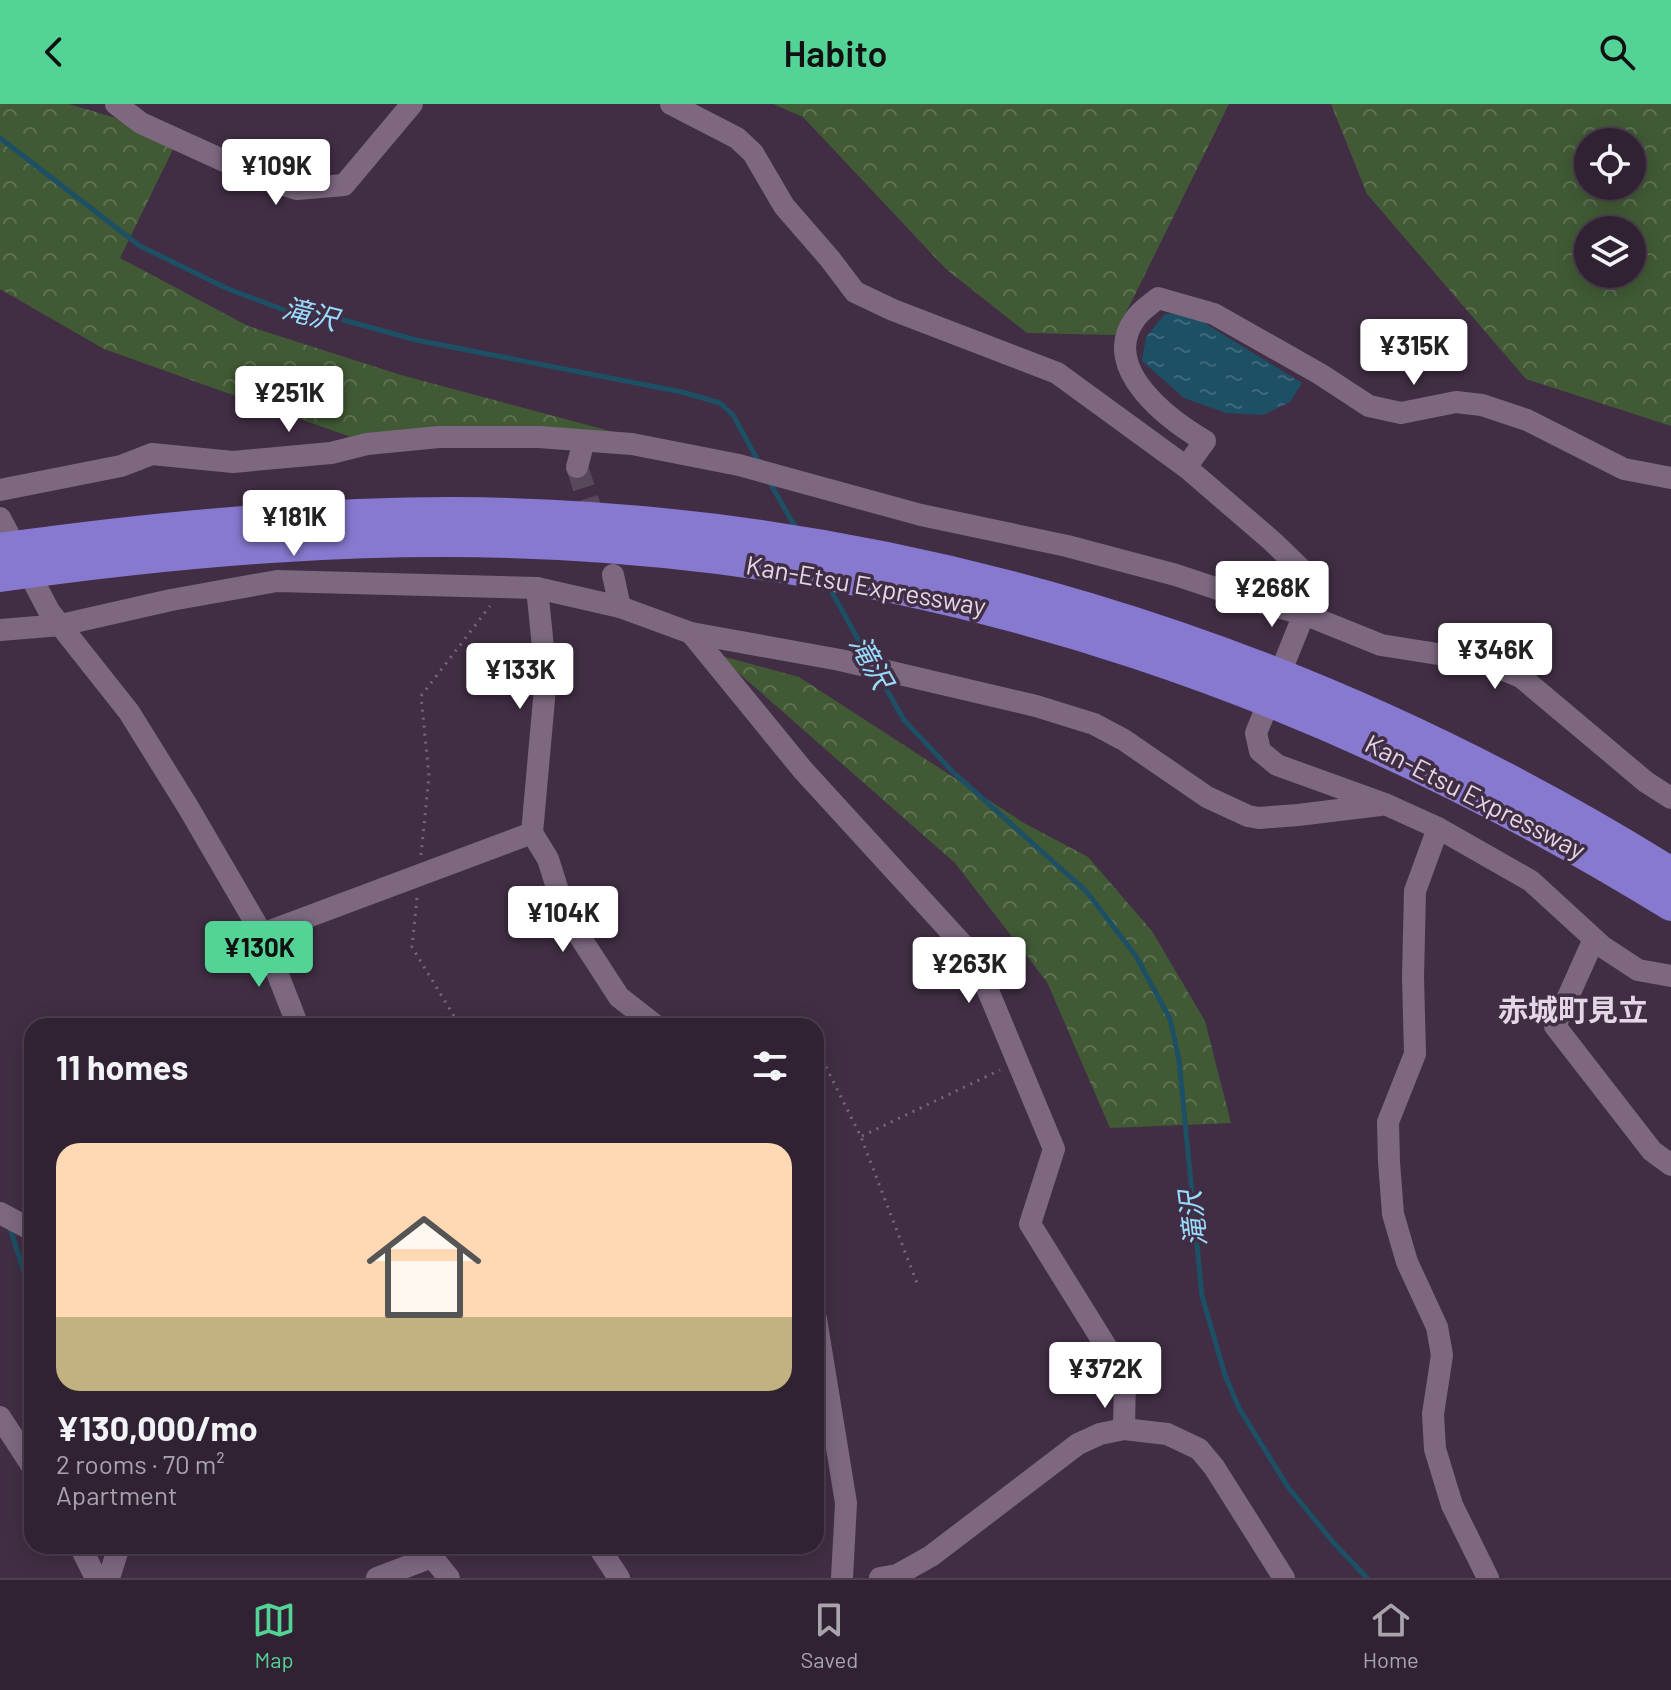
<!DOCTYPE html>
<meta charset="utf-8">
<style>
:root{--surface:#312233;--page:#3d2f3f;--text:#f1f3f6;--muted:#a8a4ac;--line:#4c3f4e;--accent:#53d396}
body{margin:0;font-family:Barlow,"Noto Sans JP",sans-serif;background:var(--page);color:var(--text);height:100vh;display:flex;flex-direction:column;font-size:30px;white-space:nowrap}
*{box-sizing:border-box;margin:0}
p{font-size:26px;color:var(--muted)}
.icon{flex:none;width:44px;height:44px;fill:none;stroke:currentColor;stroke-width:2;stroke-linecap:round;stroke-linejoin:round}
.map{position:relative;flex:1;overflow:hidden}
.details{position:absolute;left:24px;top:914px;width:800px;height:536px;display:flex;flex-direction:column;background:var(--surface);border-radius:24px;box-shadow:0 4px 20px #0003,0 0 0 2px var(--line)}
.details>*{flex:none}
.buttons{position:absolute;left:1574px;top:24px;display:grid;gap:16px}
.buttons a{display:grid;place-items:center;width:72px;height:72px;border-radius:50%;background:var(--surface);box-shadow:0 4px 20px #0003,0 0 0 2px var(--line);font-size:40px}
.price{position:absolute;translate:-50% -68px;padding:0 18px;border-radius:8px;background:#fff;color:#222;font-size:26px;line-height:52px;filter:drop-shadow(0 2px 4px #0008)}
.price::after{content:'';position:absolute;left:50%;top:48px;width:24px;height:18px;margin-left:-12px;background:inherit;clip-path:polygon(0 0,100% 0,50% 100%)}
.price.current{background:var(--accent);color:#111}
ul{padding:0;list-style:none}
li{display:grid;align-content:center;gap:16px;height:424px;padding:0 32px}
li span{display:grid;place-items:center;height:248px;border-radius:24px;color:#555}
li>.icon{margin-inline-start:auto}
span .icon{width:144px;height:144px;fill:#fffc;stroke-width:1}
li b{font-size:34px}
h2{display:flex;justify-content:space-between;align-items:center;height:96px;padding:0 32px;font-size:34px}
header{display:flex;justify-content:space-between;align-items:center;height:104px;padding:0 32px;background:var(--accent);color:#111;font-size:36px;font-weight:600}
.menu{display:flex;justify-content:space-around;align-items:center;height:112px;border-top:2px solid var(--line);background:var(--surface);font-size:22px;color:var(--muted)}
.menu a{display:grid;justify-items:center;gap:4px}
.menu .current{color:var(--accent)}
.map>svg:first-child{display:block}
</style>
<header><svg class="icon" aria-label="back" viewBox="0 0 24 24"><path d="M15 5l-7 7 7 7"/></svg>Habito<svg class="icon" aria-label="search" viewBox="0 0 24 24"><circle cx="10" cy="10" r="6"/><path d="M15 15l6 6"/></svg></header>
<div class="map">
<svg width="1671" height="1474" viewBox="0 0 1671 1474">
<defs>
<pattern id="forest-crowns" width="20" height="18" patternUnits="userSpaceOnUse" patternTransform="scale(2)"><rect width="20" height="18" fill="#415a35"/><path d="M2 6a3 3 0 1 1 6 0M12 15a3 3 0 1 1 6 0" fill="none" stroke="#5c7152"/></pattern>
<pattern id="water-ripples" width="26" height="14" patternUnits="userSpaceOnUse" patternTransform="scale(2)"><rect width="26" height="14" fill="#1d4f65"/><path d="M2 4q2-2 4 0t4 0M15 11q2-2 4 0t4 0" fill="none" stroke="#3e687b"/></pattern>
</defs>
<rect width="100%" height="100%" fill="#412e44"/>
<g fill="url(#forest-crowns)" fill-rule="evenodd">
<polygon points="0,0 69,0 179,33 120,154 248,222 401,271 625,331 365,338 104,245 0,185"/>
<polygon points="773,0 1229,0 1115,231 1027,229 946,165 803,13"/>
<path d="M1331 0H1671V322L1526 275 1367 90ZM1632 38V82H1588V38ZM1632 126V170H1588V126Z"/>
<polygon points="718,551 799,573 1024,719 1088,753 1152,827 1205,917 1231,1019 1110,1024 1047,878 955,759"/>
</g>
<polygon fill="url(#water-ripples)" points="1188,209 1302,279 1290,298 1263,311 1226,309 1184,294 1142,257 1146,233 1165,210"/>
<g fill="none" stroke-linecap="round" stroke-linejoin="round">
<g stroke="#1d4f65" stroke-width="5">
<polyline points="0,34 140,142 228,185 287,207 340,215 416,236 682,288 720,299 733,311 760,360"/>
<polyline points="770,379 797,426"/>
<polyline points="829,483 869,555"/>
<polyline points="880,574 904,616 952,667 1086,787 1136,852 1170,915 1179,956 1202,1192 1225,1271 1239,1304 1288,1383 1333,1438 1367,1474"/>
<polyline points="9,1121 32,1193"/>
</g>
<polyline stroke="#59475c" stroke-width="22" stroke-dasharray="22 11" stroke-linecap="butt" points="577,363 598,427"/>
<g stroke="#77677a" stroke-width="3" stroke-dasharray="2 6" stroke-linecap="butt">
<polyline points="421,751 429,672 421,592 490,502"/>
<polyline points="417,794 412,843 460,922"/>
<polyline points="816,959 822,955 861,1033 917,1179"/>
<polyline points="862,1032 1000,966"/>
</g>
<g stroke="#7d6880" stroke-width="22">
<polyline points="116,0 141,19 264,75 297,85 344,81 412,0"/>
<polyline points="671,0 737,34 753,49 784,102 830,155 855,188 893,206 1057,269 1186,363 1272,437 1305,469 1304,510 1256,629 1260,647 1277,661 1385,700 1438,724 1531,777 1603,843 1638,866 1671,872"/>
<polyline points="577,363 584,337"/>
<path d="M1186 363 1205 337C1169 316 1099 264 1135 215 1140 207 1151 200 1158 194L1214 210 1320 270 1369 302 1401 309 1456 298 1482 301 1527 316 1624 365 1671 374"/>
<polyline points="0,386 121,362 152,350 233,358 331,349 367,340 439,333 539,333 632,340 739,361 921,411 1067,442 1176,471 1251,496 1304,510 1381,541 1482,557 1521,573 1646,678 1671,694"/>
<polyline points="0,414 49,507 129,608 188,703 262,830 298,922"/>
<polyline points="613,471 620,503"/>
<polyline points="537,484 546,573 532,729 548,755 565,809 582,836 619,893 656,922"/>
<polyline points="0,526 61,521 171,496 277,477 537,484 620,503 691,529 840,556 1036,602 1094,620 1124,636 1207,693 1248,712 1259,714 1298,711 1380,701"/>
<polyline points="691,529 802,665 974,853 1054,1045 1030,1120 1125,1273 1124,1325"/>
<polyline points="1438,724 1415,787 1413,873 1415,950 1388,1018 1389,1058 1393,1110 1407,1158 1437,1223 1442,1251 1433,1310 1435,1345 1452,1401 1488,1474"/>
<polyline points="262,830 532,729"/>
<polyline points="1594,835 1555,922 1652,1047 1671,1061"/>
<polyline points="0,1109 32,1126"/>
<polyline points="816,1215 846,1399 842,1474"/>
<polyline points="0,1313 32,1362"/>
<polyline points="80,1442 96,1474"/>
<polyline points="598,1442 619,1474"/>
<polyline points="425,1444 449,1474"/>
<polyline points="109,1474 119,1442"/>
<polyline points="377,1474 432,1453"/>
<polyline points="880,1474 897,1471 931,1452 1078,1340 1100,1330 1124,1325 1167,1330 1199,1345 1214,1363 1284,1474"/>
</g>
<g stroke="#8779d0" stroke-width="32">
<path d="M0 445C151 424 301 409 453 409 885 411 1306 541 1671 769"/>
<path d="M0 472C185 446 372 430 559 440 962 461 1329 590 1671 801"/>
</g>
</g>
<g text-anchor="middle" stroke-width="7" stroke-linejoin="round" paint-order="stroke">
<g font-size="26" fill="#e3d7e5" stroke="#412e44">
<text transform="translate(866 482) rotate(10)" y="9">Kan-Etsu Expressway</text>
<text transform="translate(1475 693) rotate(27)" y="9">Kan-Etsu Expressway</text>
</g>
<g font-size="28" font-style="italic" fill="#98dbfe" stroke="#412e44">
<text transform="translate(310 210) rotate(14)" y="10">滝沢</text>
<text transform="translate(871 558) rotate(61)" y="10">滝沢</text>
<text transform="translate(1193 1115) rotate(-97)" y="10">滝沢</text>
</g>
<g font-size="30" font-weight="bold" fill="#e3d7e5" stroke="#412e44">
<text x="1573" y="917">赤城町見立</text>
</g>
</g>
</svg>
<div class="buttons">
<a><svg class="icon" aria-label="locate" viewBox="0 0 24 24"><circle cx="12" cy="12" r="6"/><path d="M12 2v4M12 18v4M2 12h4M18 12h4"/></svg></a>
<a><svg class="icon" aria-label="layers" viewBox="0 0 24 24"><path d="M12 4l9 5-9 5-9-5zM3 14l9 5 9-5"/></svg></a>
</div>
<b class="price" style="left:276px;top:103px">¥109K</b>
<b class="price" style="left:1414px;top:283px">¥315K</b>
<b class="price" style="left:289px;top:330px">¥251K</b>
<b class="price" style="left:294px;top:454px">¥181K</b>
<b class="price" style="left:1272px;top:525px">¥268K</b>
<b class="price" style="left:1495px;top:587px">¥346K</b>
<b class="price" style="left:520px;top:607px">¥133K</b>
<b class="price" style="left:563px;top:850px">¥104K</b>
<b class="price current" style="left:259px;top:885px">¥130K</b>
<b class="price" style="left:969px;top:901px">¥263K</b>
<b class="price" style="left:1105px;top:1306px">¥372K</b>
<section class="details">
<h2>11 homes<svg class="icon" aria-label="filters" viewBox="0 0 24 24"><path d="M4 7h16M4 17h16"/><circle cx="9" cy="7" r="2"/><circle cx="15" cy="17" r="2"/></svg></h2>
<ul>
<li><span style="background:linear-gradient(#ffd9b3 70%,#c2b280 0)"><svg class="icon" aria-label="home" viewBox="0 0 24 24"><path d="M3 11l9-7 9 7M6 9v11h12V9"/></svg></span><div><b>¥130,000/mo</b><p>2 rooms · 70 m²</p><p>Apartment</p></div></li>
</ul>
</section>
</div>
<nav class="menu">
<a class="current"><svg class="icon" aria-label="map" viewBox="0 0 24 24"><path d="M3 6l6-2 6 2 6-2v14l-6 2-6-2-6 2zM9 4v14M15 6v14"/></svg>Map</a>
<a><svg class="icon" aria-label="saved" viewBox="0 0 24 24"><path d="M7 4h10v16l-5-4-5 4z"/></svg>Saved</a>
<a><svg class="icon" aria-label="home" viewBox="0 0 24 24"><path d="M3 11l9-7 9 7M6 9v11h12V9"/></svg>Home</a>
</nav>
